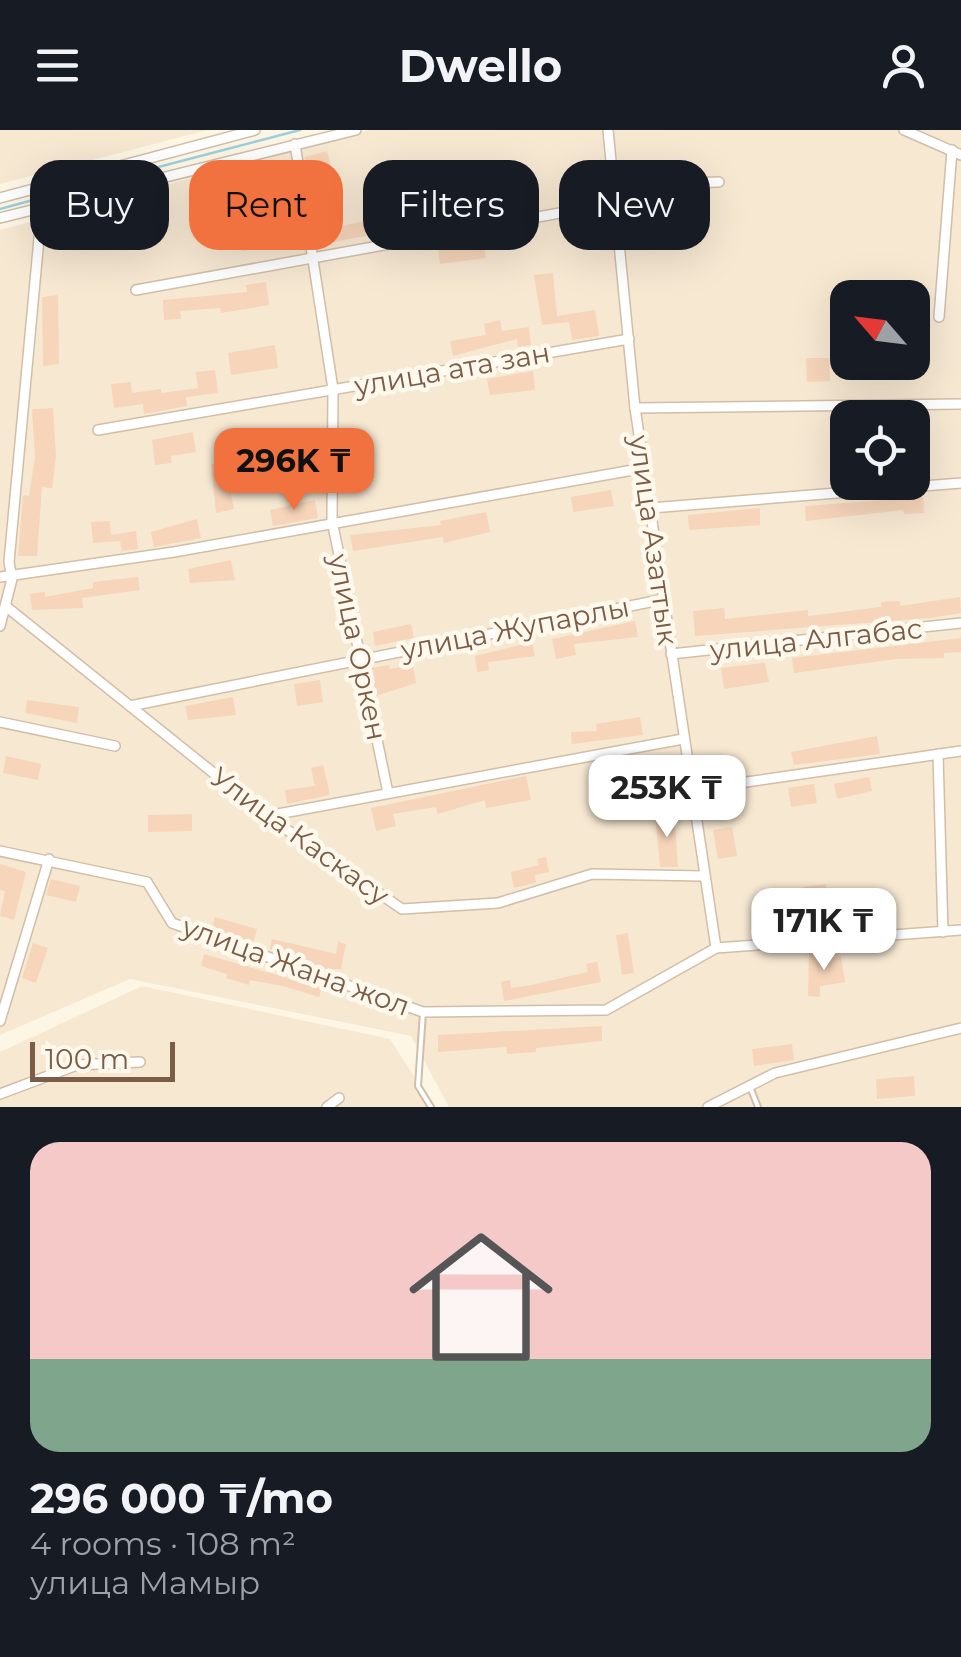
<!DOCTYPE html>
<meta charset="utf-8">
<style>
:root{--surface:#171b24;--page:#20242c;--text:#f1f3f6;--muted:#9ea1a6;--line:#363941;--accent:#f2723f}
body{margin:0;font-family:Montserrat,sans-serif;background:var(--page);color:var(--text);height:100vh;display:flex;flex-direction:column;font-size:38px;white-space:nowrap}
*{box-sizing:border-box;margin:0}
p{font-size:32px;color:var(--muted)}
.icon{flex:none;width:55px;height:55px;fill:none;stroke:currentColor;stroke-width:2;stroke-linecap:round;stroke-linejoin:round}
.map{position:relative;height:977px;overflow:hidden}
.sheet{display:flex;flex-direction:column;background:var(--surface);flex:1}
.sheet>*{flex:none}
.banner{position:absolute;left:30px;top:30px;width:902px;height:90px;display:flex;gap:20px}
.needle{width:65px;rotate:298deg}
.fabs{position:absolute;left:830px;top:150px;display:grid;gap:20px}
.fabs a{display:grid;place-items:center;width:100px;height:100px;border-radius:20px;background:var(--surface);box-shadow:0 10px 40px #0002;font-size:50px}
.scale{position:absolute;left:30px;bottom:25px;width:145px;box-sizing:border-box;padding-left:10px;border:5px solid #7a5c47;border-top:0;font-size:28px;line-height:35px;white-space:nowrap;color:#7a5c47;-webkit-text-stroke:8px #fff9ed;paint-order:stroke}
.price{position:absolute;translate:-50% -85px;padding:0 22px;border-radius:20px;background:#fff;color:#222;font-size:32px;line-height:65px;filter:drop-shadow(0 2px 5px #0008)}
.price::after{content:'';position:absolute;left:50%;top:60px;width:30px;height:22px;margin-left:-15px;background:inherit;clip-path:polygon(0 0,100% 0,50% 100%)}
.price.selected{background:var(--accent);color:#111}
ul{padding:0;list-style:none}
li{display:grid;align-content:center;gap:20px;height:530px;padding:0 30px}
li+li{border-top:2px solid var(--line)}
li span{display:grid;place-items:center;height:310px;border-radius:30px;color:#555}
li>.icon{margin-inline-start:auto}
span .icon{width:180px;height:180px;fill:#fffc;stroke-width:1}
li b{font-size:42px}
.chip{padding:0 35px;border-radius:30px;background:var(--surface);box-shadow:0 10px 40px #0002;font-size:35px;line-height:90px}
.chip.selected{background:var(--accent);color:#111}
header{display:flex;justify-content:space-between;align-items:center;height:130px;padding:0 30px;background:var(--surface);font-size:45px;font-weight:700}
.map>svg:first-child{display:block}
</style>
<header><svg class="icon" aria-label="menu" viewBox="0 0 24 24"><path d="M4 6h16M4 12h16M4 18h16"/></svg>Dwello<svg class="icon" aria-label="person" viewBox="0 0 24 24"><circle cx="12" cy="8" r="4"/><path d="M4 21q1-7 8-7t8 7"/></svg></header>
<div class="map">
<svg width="961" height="977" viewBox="0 0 961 977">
<rect width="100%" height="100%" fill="#fef6e5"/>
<g fill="#f7e8d2" fill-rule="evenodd">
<polygon points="0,0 208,0 0,54"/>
<path d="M369 0H961V977H449L411 906 130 849 0 905V100ZM848 168H912V232H848ZM848 288H912V352H848Z"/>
<polygon points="142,856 390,909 434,977 0,977 0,922"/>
</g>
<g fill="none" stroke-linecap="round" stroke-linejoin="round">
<g stroke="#9ccfdd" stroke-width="2.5">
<polyline points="55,64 300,0"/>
<polyline points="0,79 40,68"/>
</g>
</g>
<g fill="#f6d5ba">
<polygon points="327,21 333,44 309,50 305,27"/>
<polygon points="473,34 475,54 448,57 449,67 434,70 431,53 455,48 454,36"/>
<polygon points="265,39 269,59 235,66 236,70 222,74 217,52"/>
<polygon points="392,84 395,100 319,115 316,95 334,92 335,98"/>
<polygon points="233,88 234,97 262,92 266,117 242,121 240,107 215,112 212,92"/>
<polygon points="651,95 681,95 682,113 634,117 632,97"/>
<polygon points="483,111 486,128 440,134 438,118"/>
<polygon points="553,143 557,186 595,180 599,206 572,210 569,192 542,195 534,145"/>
<polygon points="266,152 269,175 221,183 220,178 180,181 181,189 164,190 163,170 247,162 246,155"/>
<polygon points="58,165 59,234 43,236 42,167"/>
<polygon points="500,190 502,201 529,197 531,215 518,217 517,209 453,226 450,211 486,205 484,194"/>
<polygon points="275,215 278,238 231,245 228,223"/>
<polygon points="806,228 829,228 830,251 807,252"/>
<polygon points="215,240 218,263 186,267 187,276 144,284 143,274 114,278 111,254 131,252 132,263 161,259 161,263 198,258 196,242"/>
<polygon points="533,241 535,260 490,265 487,249"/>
<polygon points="53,278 56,327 52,358 42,357 37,426 18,426 23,365 29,366 35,327 32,279"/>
<polygon points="193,302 196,322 171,326 172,333 155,335 152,310"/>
<polygon points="285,305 286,312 311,308 314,332 293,335 290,320 275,322 273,306"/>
<polygon points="232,331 235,349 228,350 234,379 216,383 211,334"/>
<polygon points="611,360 614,376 573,382 571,367"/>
<polygon points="923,367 924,383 904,384 903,380 806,391 805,376"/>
<polygon points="315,370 318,388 273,396 270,380"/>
<polygon points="760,378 760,395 689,400 688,385"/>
<polygon points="486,382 490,402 444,413 443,407 353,421 350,405 441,395 440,391"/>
<polygon points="197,389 201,408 154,417 151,402"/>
<polygon points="110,391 111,405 136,401 138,419 122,421 120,411 93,413 91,392"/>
<polygon points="231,430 235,450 190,453 188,439"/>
<polygon points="138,447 140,460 82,468 83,478 32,480 30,464 45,462 45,467 93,458 93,452"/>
<polygon points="960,467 961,483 930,488 695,506 693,481 724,478 725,489 808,480 808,486 881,477 881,472 900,471 900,476"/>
<polygon points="635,491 638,507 574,514 576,525 556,529 552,509"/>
<polygon points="411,494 414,508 375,516 373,502"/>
<polygon points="961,508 961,522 944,523 944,528 896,529 794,543 792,528"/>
<polygon points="532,512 535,526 488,532 489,540 477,542 475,526"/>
<polygon points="765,533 769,552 724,559 721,538"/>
<polygon points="389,535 390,539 413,535 416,553 376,566 371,538"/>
<polygon points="320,550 323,572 297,576 294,554"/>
<polygon points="233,567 236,585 188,590 185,576"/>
<polygon points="27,570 79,577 77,593 25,583"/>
<polygon points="640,587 643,605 572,614 571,602 597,601 596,594"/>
<polygon points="877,606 880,624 794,635 791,622"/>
<polygon points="6,626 41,634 38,650 3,643"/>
<polygon points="323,635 330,665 287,674 285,660 315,656 311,638"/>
<polygon points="526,646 531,670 486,678 485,670 438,684 436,677 393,684 396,696 376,701 371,678"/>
<polygon points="869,647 872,661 837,669 834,654"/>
<polygon points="814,654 817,673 791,677 788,658"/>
<polygon points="674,683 678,737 660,737 655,684"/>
<polygon points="192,684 192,701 148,702 148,685"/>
<polygon points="732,697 737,726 718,729 713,700"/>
<polygon points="546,727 549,742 535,745 536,753 514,758 511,742 539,735 537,729"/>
<polygon points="0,734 26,742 14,790 0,786 5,761 0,760"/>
<polygon points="51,749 80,756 76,772 46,765"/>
<polygon points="826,754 830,787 773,794 773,780 806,780 803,757"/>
<polygon points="215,787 257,799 253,813 212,798"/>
<polygon points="628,803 634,843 622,845 616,805"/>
<polygon points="272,809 336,824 338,812 346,814 341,839 326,839 270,819"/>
<polygon points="33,813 48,818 36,853 22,848"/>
<polygon points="809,823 821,823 821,829 841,826 845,852 820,856 820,867 808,866"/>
<polygon points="204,824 322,858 319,867 283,856 250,850 249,855 226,848 227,844 201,836"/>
<polygon points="597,832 601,852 504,871 501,852 510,850 511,858 531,855 588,842 586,834"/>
<polygon points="602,896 602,911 536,918 536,922 507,924 506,917 438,922 438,905"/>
<polygon points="792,914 794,930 754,936 752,919"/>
<polygon points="914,946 915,966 877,969 876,949"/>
</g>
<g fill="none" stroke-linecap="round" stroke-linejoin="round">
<g stroke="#d1bea9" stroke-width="8">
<g id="lane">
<polyline points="423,882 418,956 431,977"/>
<polyline points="750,957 758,977"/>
</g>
</g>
<g stroke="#d1bea9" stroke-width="12">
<g id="street">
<polyline points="608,0 635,278 716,818"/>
<polyline points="904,0 961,25"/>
<polyline points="295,14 333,259 332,391 388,663"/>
<polyline points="613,55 719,52"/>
<polyline points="0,68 255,0"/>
<polyline points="0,88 356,0"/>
<polyline points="136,160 615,73"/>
<polyline points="939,187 952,20"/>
<polyline points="635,278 961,274"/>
<polyline points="98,300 629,209"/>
<polyline points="651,378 961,353"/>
<polyline points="0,447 174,422 644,338"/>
<polyline points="8,478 267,686 402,779 498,773 592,744 703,746"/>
<polyline points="0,496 12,449 9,432 42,76"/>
<polyline points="671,524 961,493"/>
<polyline points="130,576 665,469"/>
<polyline points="0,592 115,616"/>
<polyline points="938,624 943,802"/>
<polyline points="691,660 961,621"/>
<polyline points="267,686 683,609"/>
<polyline points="0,721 147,752 172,793 423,882 606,880 716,818 961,800"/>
<polyline points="0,891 49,729"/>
<polyline points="0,964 77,935 140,932"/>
<polyline points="327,977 339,968"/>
<polyline points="708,977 775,943 961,898"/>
</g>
</g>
<use href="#lane" stroke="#fff" stroke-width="4"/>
<use href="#street" stroke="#fff" stroke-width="9"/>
</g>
<g text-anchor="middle" stroke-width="9" stroke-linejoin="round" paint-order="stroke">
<g font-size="28" fill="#7a5c47" stroke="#fff9ed">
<text transform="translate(452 239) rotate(-10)" y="10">улица ата зан</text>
<text transform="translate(654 410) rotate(82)" y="10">улица Азаттык</text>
<text transform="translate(515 498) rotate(-11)" y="10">улица Жупарлы</text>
<text transform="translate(816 509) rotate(-6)" y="10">улица Алгабас</text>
<text transform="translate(358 517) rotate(78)" y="10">улица Оркен</text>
<text transform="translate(300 706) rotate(36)" y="10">Улица Каскасу</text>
<text transform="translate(296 836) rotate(20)" y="10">улица Жана жол</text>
</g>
</g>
</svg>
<div class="fabs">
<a><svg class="needle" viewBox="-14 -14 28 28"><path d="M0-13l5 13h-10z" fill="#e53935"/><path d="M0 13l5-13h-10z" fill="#9ea1a6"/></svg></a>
<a><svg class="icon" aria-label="locate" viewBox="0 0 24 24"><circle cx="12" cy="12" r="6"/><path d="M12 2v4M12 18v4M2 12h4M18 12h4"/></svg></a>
</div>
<div class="scale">100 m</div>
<b class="price selected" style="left:294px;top:383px">296K ₸</b>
<b class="price" style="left:667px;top:710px">253K ₸</b>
<b class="price" style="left:824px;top:843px">171K ₸</b>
<div class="banner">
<a class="chip">Buy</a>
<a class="chip selected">Rent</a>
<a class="chip">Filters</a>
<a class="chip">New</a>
</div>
</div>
<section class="sheet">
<ul>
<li><span style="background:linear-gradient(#f6c9c9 70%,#7fa58c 0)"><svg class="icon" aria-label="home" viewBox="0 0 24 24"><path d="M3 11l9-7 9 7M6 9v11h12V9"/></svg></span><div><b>296 000 ₸/mo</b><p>4 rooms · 108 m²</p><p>улица Мамыр</p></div></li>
</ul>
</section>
